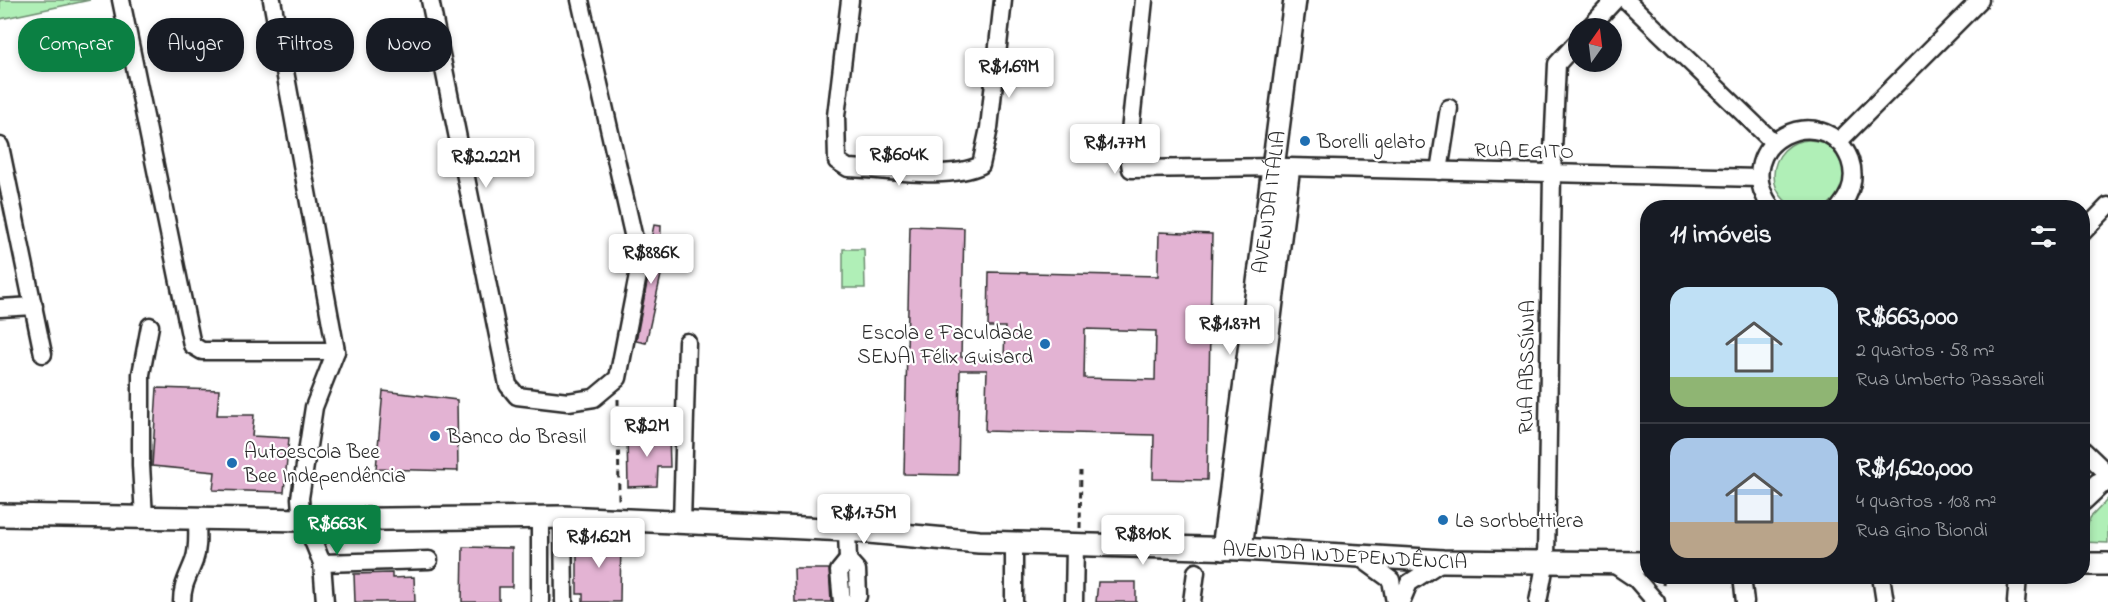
<!DOCTYPE html>
<html lang="pt">
<meta charset="utf-8">
<style>
:root{--surface:#171b24;--page:#242831;--text:#f1f3f6;--muted:#9ea1a6;--line:#363941;--accent:#0b8043}
body{margin:0;font-family:"Indie Flower",sans-serif;background:var(--page);color:var(--text);height:100vh;display:flex;flex-direction:column;font-size:22px;white-space:nowrap}
*{box-sizing:border-box;margin:0}
p{font-size:20px;color:var(--muted)}
.icon{flex:none;width:33px;height:33px;fill:none;stroke:currentColor;stroke-width:2;stroke-linecap:round;stroke-linejoin:round}
.map{position:relative;flex:1;overflow:hidden}
.panel{position:absolute;left:1640px;top:200px;width:450px;height:384px;display:flex;flex-direction:column;background:var(--surface);border-radius:24px;box-shadow:0 3px 9px #0003}
.panel>*{flex:none}
.guide{position:absolute;left:18px;top:18px;width:570px;height:54px;display:flex;gap:12px}
.needle{width:39px;rotate:14deg}
.controls{position:absolute;left:1568px;top:18px;display:grid;gap:12px}
.controls a{display:grid;place-items:center;width:54px;height:54px;border-radius:50%;background:var(--surface);box-shadow:0 3px 9px #0003;font-size:30px}
.price{position:absolute;translate:-50% -51px;padding:0 14px;border-radius:6px;background:#fff;color:#222;font-size:20px;line-height:39px;filter:drop-shadow(0 2px 3px #0008)}
.price::after{content:'';position:absolute;left:50%;top:36px;width:18px;height:14px;margin-left:-9px;background:inherit;clip-path:polygon(0 0,100% 0,50% 100%)}
.price.selected{background:var(--accent);color:#fff}
ul{padding:0;list-style:none}
li{display:flex;align-items:center;gap:18px;height:150px;padding:0 30px}
li+li{border-top:2px solid var(--line)}
li span{display:grid;place-items:center;flex:none;width:168px;height:120px;border-radius:18px;color:#555}
li>.icon{margin-inline-start:auto}
span .icon{width:72px;height:72px;fill:#fffc;stroke-width:1}
li b{font-size:26px}
h2{display:flex;justify-content:space-between;align-items:center;height:72px;padding:0 30px;font-size:26px}
.pill{padding:0 21px;border-radius:24px;background:var(--surface);box-shadow:0 3px 9px #0003;font-size:21px;line-height:54px}
.pill.selected{background:var(--accent);color:#fff}
.map>svg:first-child{display:block}
</style>
<div class="map">
<svg width="2108" height="602" viewBox="0 0 2108 602">
<rect width="100%" height="100%" fill="#fff"/>
<filter id="ink" filterUnits="userSpaceOnUse"><feTurbulence type="fractalNoise" baseFrequency=".0167" numOctaves="2"/><feDisplacementMap in="SourceGraphic" scale="12" xChannelSelector="R" yChannelSelector="G"/><feConvolveMatrix kernelMatrix="1 2 1 2 8 2 1 2 1" color-interpolation-filters="sRGB"/></filter>
<g filter="url(#ink)">
<g fill="#b0efb7" stroke="#6e8d71" stroke-width="1.5">
<polygon points="0,0 90,0 0,19"/>
<circle cx="1809" cy="175" r="35"/>
<polygon points="843,249 864,249 865,288 843,288"/>
<polygon points="2108,499 2108,543 2082,542 2090,518"/>
</g>
<g fill="#e3b3d3" stroke="#2b2b2b" stroke-width="1.5" fill-rule="evenodd">
<polygon points="654,225 661,226 660,265 663,266 646,343 636,341 650,267 648,253"/>
<path d="M910 226 964 228 961 357 1004 358 1005 327H988L989 272 1158 276 1159 232 1212 234 1207 480 1153 479 1154 435 985 431 987 370H960L958 475 904 474ZM1085 329 1156 331 1155 380 1084 378Z"/>
<polygon points="157,388 219,390 217,415 254,415 252,436 289,438 284,492 213,490 215,472 152,466"/>
<polygon points="383,391 457,400 458,471 376,469"/>
<polygon points="627,434 669,434 670,467 658,467 657,486 628,487"/>
<polygon points="577,536 621,538 620,602 583,602 583,594 577,594"/>
<polygon points="463,547 512,548 512,587 499,587 499,602 462,602"/>
<polygon points="794,569 829,569 831,602 795,602"/>
<polygon points="392,573 392,578 414,577 415,602 355,602 354,574"/>
<polygon points="1098,582 1136,582 1136,602 1096,602"/>
</g>
<g fill="none" stroke-linecap="round" stroke-linejoin="round">
<g stroke="#2b2b2b" stroke-width="21">
<g id="minor">
<polyline points="121,0 192,345 202,351 336,351"/>
<polyline points="272,0 336,351 314,407 300,498 301,511 322,563 325,602"/>
<polyline points="430,0 508,385 517,396 568,402 594,398 618,378 640,265 580,0"/>
<path d="M850 0 836 116 837 161 848 168C885 169 948 181 981 165L989 128 1003 0"/>
<polyline points="1144,0 1128,150 1131,169 1288,167 1759,178"/>
<polyline points="1626,0 1773,142"/>
<polyline points="1589,28 1615,0"/>
<polyline points="1838,142 1980,0"/>
<polyline points="0,146 43,354"/>
<polyline points="1439,171 1449,108"/>
<path d="M1771 207C1726 143 1825 96 1850 160 1856 177 1851 194 1840 207"/>
<polyline points="2082,233 2108,206"/>
<polyline points="0,308 34,306"/>
<polyline points="2082,449 2108,474"/>
<polyline points="144,517 141,465 141,374 150,326"/>
<polyline points="563,517 564,602"/>
<polyline points="682,523 687,342"/>
<polyline points="847,530 848,560 857,570 858,596 855,602"/>
<polyline points="1358,556 1391,580 1395,602"/>
<polyline points="322,563 429,560"/>
<polyline points="1612,563 1636,579 1656,602"/>
<polyline points="1742,576 1745,602"/>
<polyline points="1881,576 1885,602"/>
<path d="M182 602C182 585 188 577 194 561 199 547 197 532 197 518"/>
<polyline points="540,602 540,517"/>
<polyline points="842,602 839,571 848,560"/>
<polyline points="1014,602 1014,543"/>
<polyline points="1074,602 1075,545"/>
<polyline points="1192,602 1196,572"/>
<polyline points="1401,602 1409,583 1443,561"/>
<polyline points="1538,602 1546,560 1552,173 1557,64 1578,41"/>
<polyline points="2016,602 2018,576"/>
</g>
</g>
<g stroke="#2b2b2b" stroke-width="26">
<g id="major">
<polyline points="2082,500 2099,484 2108,480"/>
<path id="s1" d="M0 515 304 520 563 517 847 530 979 542 1241 549 1443 561 1647 563"/>
<path id="s2" d="M1223 549 1295 0"/>
<polyline points="1241,549 1288,174"/>
<polyline points="2082,564 2108,564"/>
</g>
</g>
<g stroke="#2b2b2b" stroke-width="3" stroke-dasharray="6 4.5" stroke-linecap="butt">
<polyline points="618,399 619,501"/>
<polyline points="1080,528 1081,471"/>
<polyline points="1663,585 1664,576"/>
</g>
<use href="#minor" stroke="#fff" stroke-width="16"/>
<use href="#major" stroke="#fff" stroke-width="21"/>
</g>
</g>
<g fill="#1f6fb2" stroke="#fff" stroke-width="2">
<circle cx="1305" cy="141" r="6"/>
<circle cx="1045" cy="344" r="6"/>
<circle cx="435" cy="436" r="6"/>
<circle cx="232" cy="463" r="6"/>
<circle cx="1443" cy="520" r="6"/>
</g>
<g text-anchor="middle" stroke-width="4.5" stroke-linejoin="round" paint-order="stroke">
<g font-size="21" fill="#2b2b2b" stroke="#fff" text-anchor="start">
<text x="1317" y="148">Borelli gelato</text>
<text x="1033" y="339" text-anchor="end">Escola e Faculdade<tspan x="1033" dy="24">SENAI Félix Guisard</tspan></text>
<text x="447" y="443">Banco do Brasil</text>
<text x="244" y="458">Autoescola Bee<tspan x="244" dy="24">Bee Independência</tspan></text>
<text x="1455" y="527">La sorbbettiera</text>
</g>
<g font-size="21" fill="#2b2b2b" stroke="#fff">
<text transform="translate(1524 150) rotate(1)" y="7">RUA EGITO</text>
<text dy="7" stroke="none"><textPath href="#s2" startOffset="350">AVENIDA ITÁLIA</textPath></text>
<text transform="translate(1526 367) rotate(-89)" y="7">RUA ABSSÍNIA</text>
<text dy="7" stroke="none"><textPath href="#s1" startOffset="1346">AVENIDA INDEPENDÊNCIA</textPath></text>
</g>
</g>
</svg>
<div class="controls">
<a><svg class="needle" viewBox="-14 -14 28 28"><path d="M0-13l5 13h-10z" fill="#e53935"/><path d="M0 13l5-13h-10z" fill="#9ea1a6"/></svg></a>
</div>
<b class="price" style="left:1009px;top:99px">R$1.69M</b>
<b class="price" style="left:1115px;top:175px">R$1.77M</b>
<b class="price" style="left:899px;top:187px">R$604K</b>
<b class="price" style="left:486px;top:189px">R$2.22M</b>
<b class="price" style="left:651px;top:285px">R$886K</b>
<b class="price" style="left:1230px;top:356px">R$1.87M</b>
<b class="price" style="left:647px;top:458px">R$2M</b>
<b class="price" style="left:864px;top:545px">R$1.75M</b>
<b class="price selected" style="left:337px;top:556px">R$663K</b>
<b class="price" style="left:1143px;top:566px">R$810K</b>
<b class="price" style="left:599px;top:569px">R$1.62M</b>
<div class="guide">
<a class="pill selected">Comprar</a>
<a class="pill">Alugar</a>
<a class="pill">Filtros</a>
<a class="pill">Novo</a>
</div>
<section class="panel">
<h2>11 imóveis<svg class="icon" aria-label="filters" viewBox="0 0 24 24"><path d="M4 7h16M4 17h16"/><circle cx="9" cy="7" r="2"/><circle cx="15" cy="17" r="2"/></svg></h2>
<ul>
<li><span style="background:linear-gradient(#bfe0f5 75%,#8fb573 0)"><svg class="icon" aria-label="home" viewBox="0 0 24 24"><path d="M3 11l9-7 9 7M6 9v11h12V9"/></svg></span><div><b>R$663,000</b><p>2 quartos · 58 m²</p><p>Rua Umberto Passareli</p></div></li>
<li><span style="background:linear-gradient(#a9c7e8 70%,#b9a48a 0)"><svg class="icon" aria-label="home" viewBox="0 0 24 24"><path d="M3 11l9-7 9 7M6 9v11h12V9"/></svg></span><div><b>R$1,620,000</b><p>4 quartos · 108 m²</p><p>Rua Gino Biondi</p></div></li>
</ul>
</section>
</div>
